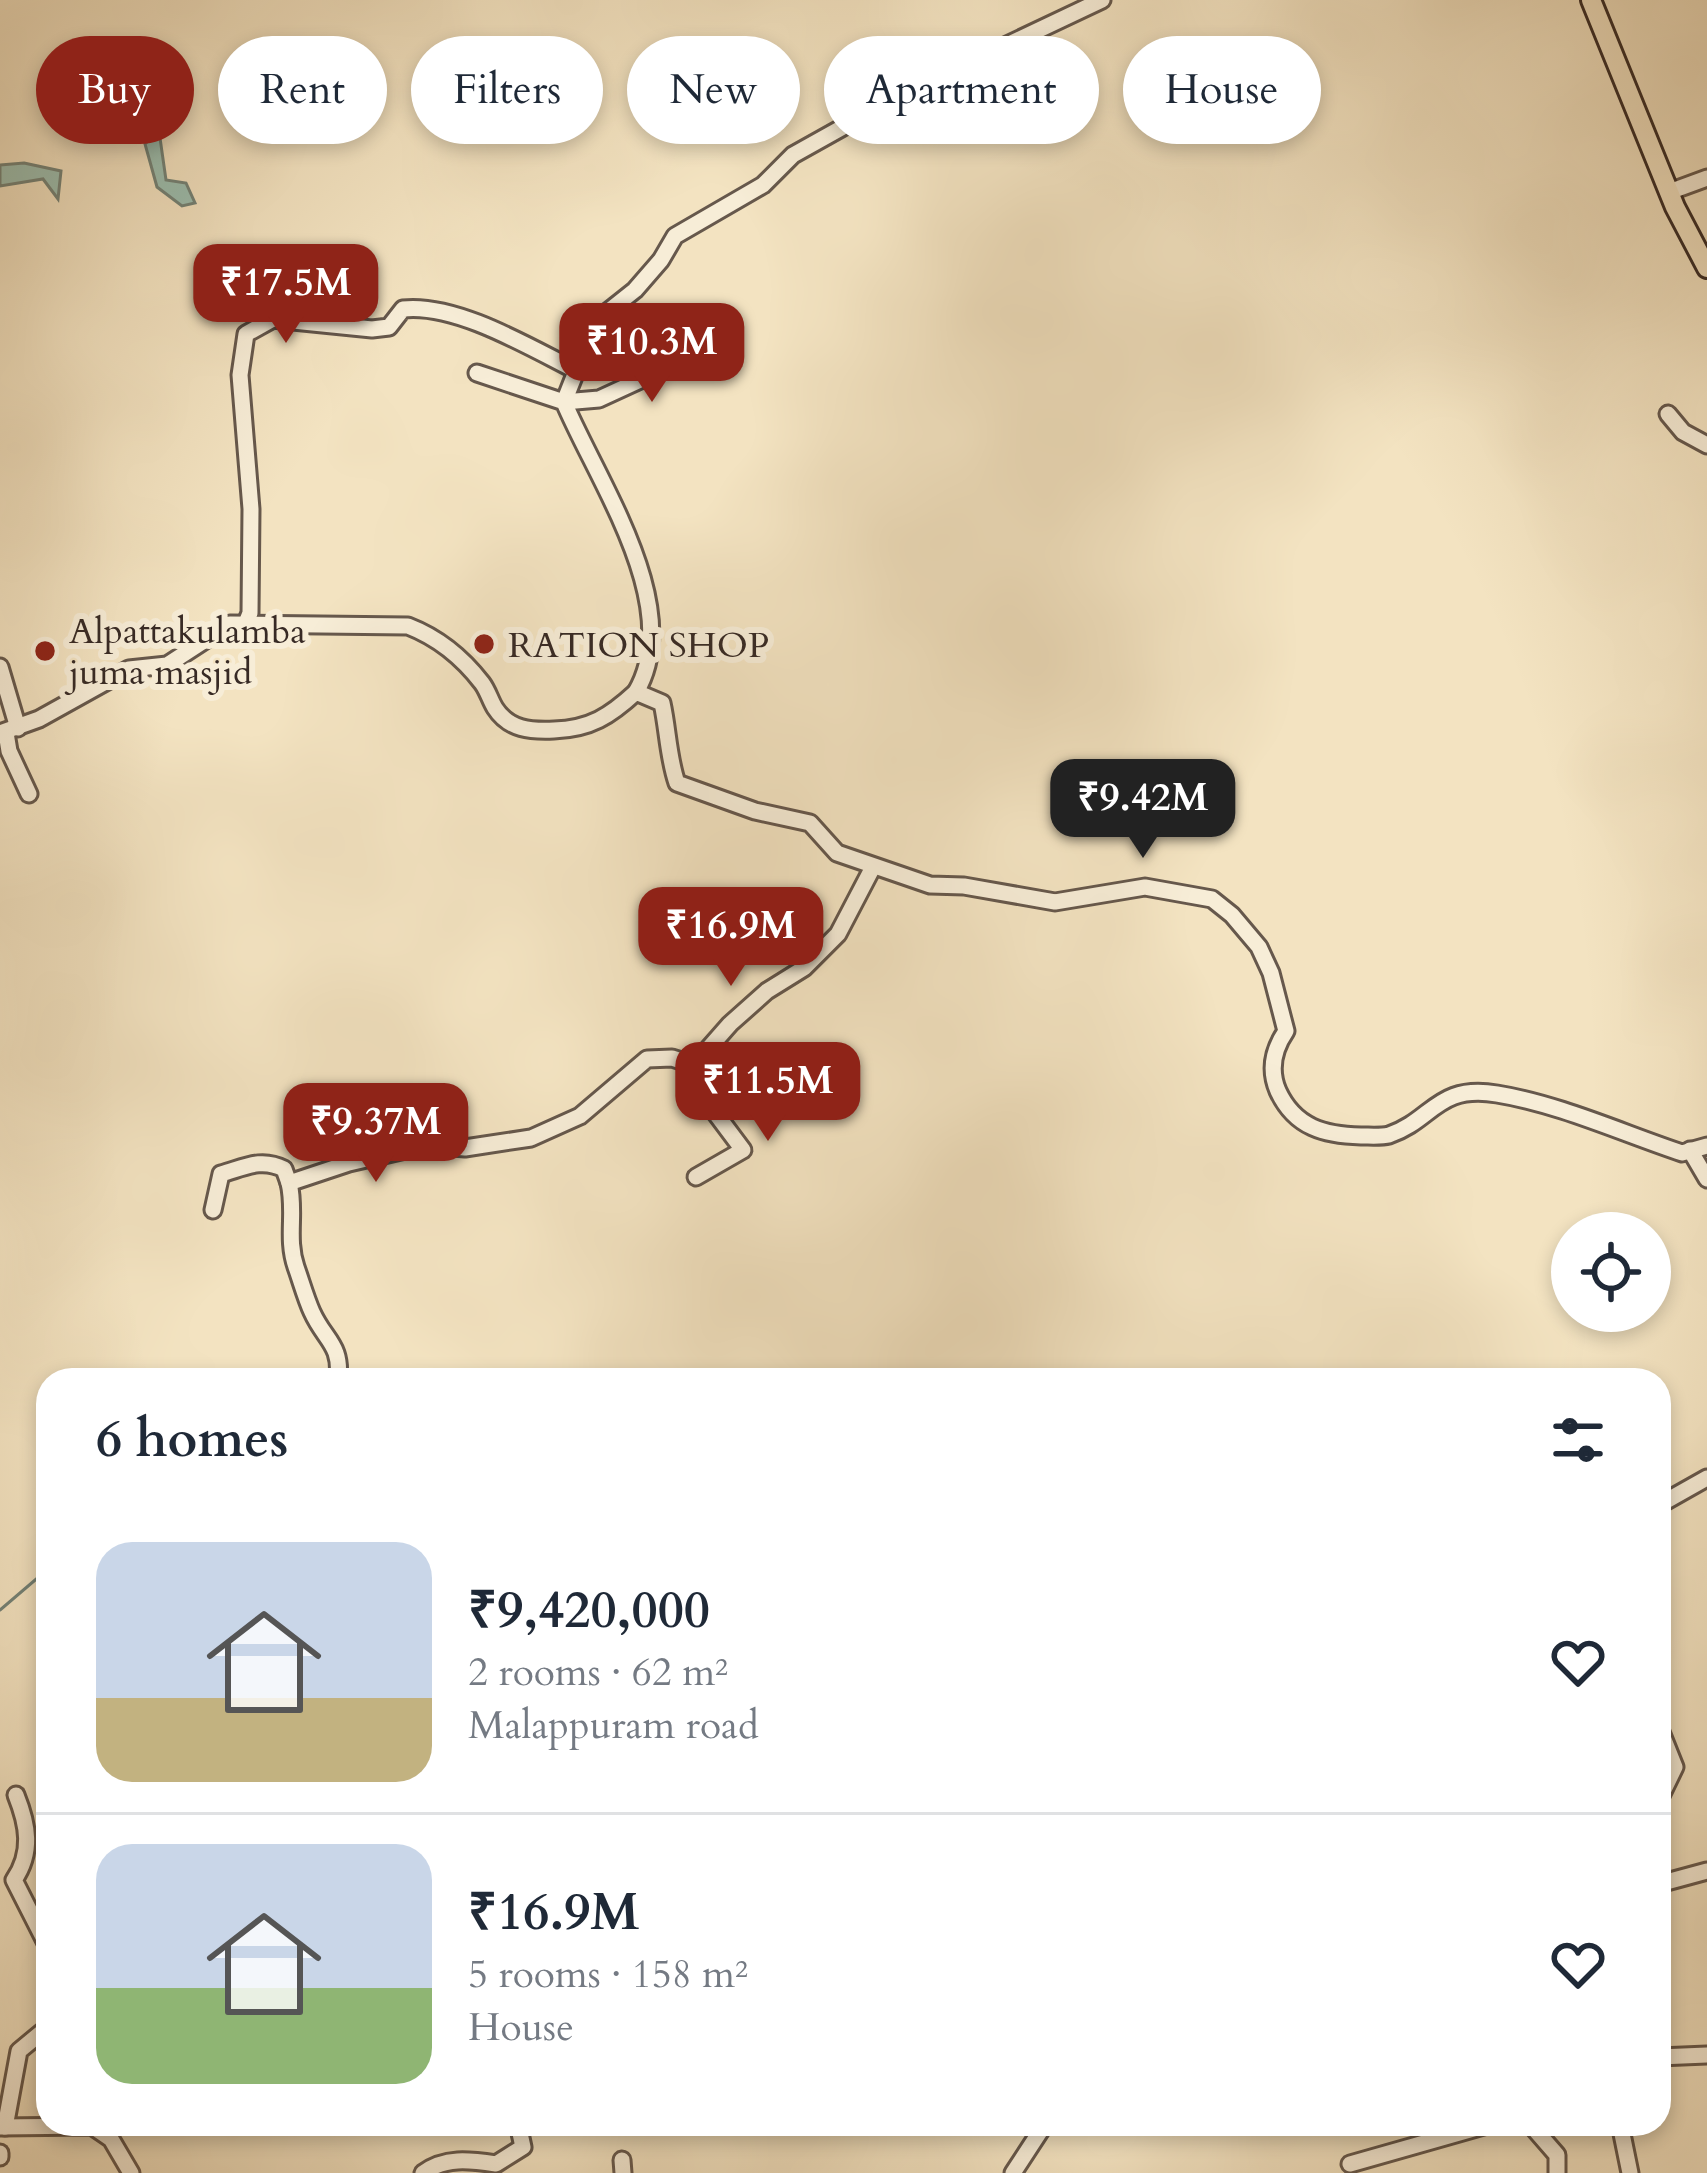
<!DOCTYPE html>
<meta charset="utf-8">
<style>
:root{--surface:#fff;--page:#f6f6f7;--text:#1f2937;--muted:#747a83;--line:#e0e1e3;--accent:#8f2418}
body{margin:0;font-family:Cardo,serif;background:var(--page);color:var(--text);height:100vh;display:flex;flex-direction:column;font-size:45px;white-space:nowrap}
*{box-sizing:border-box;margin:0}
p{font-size:39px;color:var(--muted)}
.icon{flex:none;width:66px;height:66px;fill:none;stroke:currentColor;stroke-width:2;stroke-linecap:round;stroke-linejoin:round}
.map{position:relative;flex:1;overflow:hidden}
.panel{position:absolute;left:36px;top:1368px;width:1635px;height:768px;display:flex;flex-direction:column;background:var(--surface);border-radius:36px;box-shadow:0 6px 18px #0003}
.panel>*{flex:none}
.top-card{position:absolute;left:36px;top:36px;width:1635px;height:108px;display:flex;gap:24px}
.controls{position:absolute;left:1551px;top:1212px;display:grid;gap:24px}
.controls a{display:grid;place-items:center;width:120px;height:120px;border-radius:50%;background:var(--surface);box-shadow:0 6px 18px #0003;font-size:60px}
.price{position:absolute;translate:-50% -102px;padding:0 27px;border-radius:24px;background:var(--accent);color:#fff;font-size:39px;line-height:78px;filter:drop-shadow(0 3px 6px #0008)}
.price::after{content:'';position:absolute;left:50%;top:72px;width:36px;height:27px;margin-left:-18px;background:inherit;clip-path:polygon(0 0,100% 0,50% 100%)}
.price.on{background:#222;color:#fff}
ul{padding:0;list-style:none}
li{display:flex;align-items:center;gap:36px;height:300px;padding:0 60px}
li+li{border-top:3px solid var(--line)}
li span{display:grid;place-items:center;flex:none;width:336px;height:240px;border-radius:36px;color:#555}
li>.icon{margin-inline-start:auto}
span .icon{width:144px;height:144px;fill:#fffc;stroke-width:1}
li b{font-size:51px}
h2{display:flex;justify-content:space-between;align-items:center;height:144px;padding:0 60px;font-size:51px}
.pill{padding:0 42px;border-radius:54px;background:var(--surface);box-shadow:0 6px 18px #0003;font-size:42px;line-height:108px}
.pill.on{background:var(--accent);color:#fff}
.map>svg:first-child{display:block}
</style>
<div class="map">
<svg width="1707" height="2173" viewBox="0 0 1707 2173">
<rect width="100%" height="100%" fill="#f3e3c1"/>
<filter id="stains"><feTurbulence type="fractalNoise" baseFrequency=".00167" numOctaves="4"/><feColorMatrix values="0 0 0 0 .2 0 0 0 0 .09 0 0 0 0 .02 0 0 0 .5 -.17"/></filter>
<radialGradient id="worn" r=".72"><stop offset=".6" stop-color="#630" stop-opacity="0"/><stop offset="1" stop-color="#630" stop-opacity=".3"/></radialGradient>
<g fill="#9cbeaf" stroke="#748378" stroke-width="3">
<polygon points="159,131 166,180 186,183 195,203 182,206 157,187 145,144"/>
<polygon points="24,163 61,171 58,199 43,179 0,186 0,165"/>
</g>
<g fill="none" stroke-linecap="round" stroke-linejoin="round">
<polyline stroke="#748378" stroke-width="3" points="0,1610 48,1569"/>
<g stroke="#66584c" stroke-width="21">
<g id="minor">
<polyline points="1028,37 1039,76"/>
<polyline points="1669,192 1707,178"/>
<polyline points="725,341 599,399 564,402 596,321 635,290 661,260 675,236 763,185 793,155 895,98 1102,0"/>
<path d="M477 373 564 402C597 481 686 607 636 692"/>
<polyline points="1668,414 1683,432 1707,445"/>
<path d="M246 623 250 613 251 509 240 375 246 334 273 319 372 329 389 327 403 309C456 303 529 347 577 371"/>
<polyline points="0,667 18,728"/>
<path d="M0 733 39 719 129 669 167 665 230 624 408 626C439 638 462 657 482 683 488 691 490 700 495 708 509 730 531 731 554 730 590 729 610 716 636 692L662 703C668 730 668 757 677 783L755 811 810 823 837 853 930 885 964 886 1055 902 1145 887 1212 899 1232 915 1259 947 1271 973 1286 1031C1273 1050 1269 1070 1278 1091 1295 1128 1325 1135 1361 1136 1370 1136 1381 1137 1389 1135 1433 1120 1437 1084 1497 1094 1559 1104 1622 1133 1682 1153L1707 1146"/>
<polyline points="6,733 9,751 29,794"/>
<polyline points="694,1065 690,1079 743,1150 696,1177"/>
<polyline points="1690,1150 1707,1179"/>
<path d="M213 1210 221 1174C243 1168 261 1157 284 1169L289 1183"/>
<path d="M338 1380C342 1344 325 1341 312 1312 306 1299 301 1281 296 1267 286 1238 296 1212 289 1183L349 1163 427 1145 465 1148 531 1138 580 1116 647 1059 672 1058 694 1065 730 1024 767 991 804 968 838 934 873 867"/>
<polyline points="1659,1505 1707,1478"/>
<polyline points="1659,1727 1675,1767 1659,1800"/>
<path d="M16 1795C28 1825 33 1852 14 1880L48 1947"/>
<polyline points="1659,1884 1707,1871"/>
<polyline points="48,1974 48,2014"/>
<polyline points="1659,2057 1707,2055"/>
<polyline points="1530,2124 1557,2155 1557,2173"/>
<polyline points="1620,2124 1630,2173"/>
<polyline points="0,2127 92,2126 111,2139 131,2173"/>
<polyline points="5,2127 19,2051 48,2027"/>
<polyline points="0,2157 0,2153"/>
<polyline points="622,2160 623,2173"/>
<polyline points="1350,2164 1491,2124"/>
<path d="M423 2173C445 2157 469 2160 496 2164L523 2147 518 2124"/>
<polyline points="1013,2173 1045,2124"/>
</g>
</g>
<g stroke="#372a25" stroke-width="24">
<polyline id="major" points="1591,0 1675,207 1707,268"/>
</g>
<use href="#minor" stroke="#f7edd7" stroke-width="15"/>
<use href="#major" stroke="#f3e3c1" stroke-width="18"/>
</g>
<g fill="#8f2418" stroke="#f7edd7" stroke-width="4.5">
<circle cx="484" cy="644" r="12"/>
<circle cx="45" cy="651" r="12"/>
</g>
<g text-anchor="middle" stroke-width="12" stroke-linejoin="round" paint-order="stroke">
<g font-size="36" fill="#372a25" stroke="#f7edd7" text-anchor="start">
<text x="69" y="643">Alpattakulamba<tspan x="69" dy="41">juma masjid</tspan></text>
<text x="508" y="657">RATION SHOP</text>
</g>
</g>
<rect width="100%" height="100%" filter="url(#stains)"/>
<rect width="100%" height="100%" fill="url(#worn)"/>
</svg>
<div class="controls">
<a><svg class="icon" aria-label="locate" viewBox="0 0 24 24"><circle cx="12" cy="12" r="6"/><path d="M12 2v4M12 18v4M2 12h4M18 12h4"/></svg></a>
</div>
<b class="price" style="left:286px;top:346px">₹17.5M</b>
<b class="price" style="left:652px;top:405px">₹10.3M</b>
<b class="price on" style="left:1143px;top:861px">₹9.42M</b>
<b class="price" style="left:731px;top:989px">₹16.9M</b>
<b class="price" style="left:768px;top:1144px">₹11.5M</b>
<b class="price" style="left:376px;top:1185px">₹9.37M</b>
<div class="top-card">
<a class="pill on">Buy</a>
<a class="pill">Rent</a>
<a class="pill">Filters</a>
<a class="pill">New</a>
<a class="pill">Apartment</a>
<a class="pill">House</a>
</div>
<section class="panel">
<h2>6 homes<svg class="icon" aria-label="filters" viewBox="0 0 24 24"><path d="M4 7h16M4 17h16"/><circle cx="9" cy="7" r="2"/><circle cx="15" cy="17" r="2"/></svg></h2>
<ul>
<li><span style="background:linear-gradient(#c9d6e8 65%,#c2b280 0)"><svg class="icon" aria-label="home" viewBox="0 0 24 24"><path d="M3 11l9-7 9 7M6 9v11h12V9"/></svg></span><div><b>₹9,420,000</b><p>2 rooms · 62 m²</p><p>Malappuram road</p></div><svg class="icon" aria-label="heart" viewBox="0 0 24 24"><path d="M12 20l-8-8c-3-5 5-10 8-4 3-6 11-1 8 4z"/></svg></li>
<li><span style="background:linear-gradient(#c9d6e8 60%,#8fb573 0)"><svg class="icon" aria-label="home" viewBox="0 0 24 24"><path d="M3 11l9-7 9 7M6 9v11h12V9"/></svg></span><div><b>₹16.9M</b><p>5 rooms · 158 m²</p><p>House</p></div><svg class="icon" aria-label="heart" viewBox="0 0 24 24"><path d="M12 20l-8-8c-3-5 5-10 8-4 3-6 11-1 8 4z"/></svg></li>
</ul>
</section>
</div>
